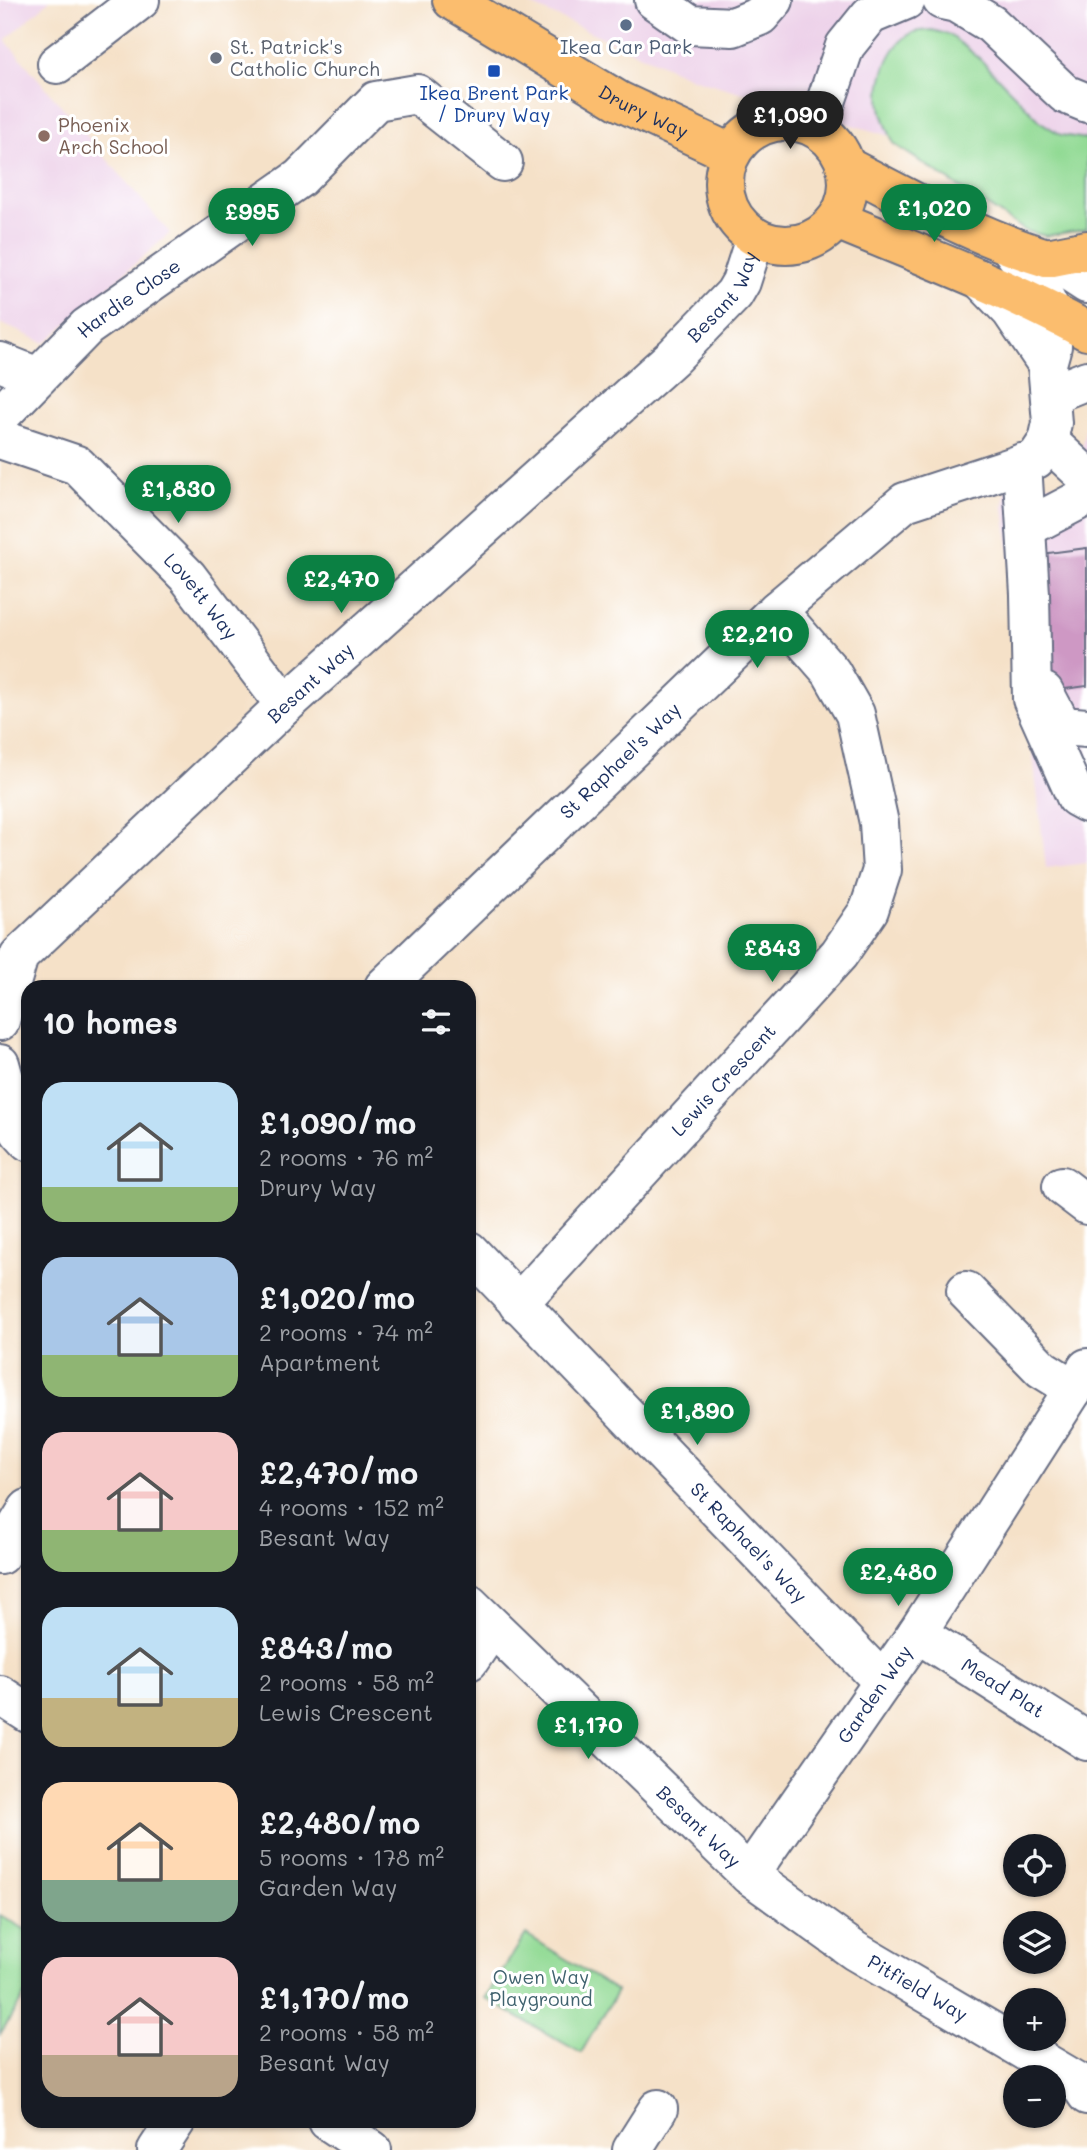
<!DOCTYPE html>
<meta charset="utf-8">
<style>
:root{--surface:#171b24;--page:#242831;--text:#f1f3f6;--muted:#9ea1a6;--accent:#0b8043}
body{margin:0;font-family:Mali,sans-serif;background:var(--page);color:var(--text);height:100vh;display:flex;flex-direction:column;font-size:26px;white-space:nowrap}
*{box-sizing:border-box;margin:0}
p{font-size:23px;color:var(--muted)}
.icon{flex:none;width:38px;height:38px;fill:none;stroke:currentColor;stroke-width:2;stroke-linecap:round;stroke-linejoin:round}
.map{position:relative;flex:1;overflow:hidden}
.sheet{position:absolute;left:21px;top:980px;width:455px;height:1148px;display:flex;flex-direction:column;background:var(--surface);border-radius:21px;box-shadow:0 2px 5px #0004}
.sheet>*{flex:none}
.buttons{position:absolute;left:1003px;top:1834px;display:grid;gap:14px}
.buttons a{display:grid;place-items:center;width:63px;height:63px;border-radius:50%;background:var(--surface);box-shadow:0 2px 5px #0004;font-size:35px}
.price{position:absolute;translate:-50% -60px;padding:0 16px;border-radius:24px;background:var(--accent);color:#fff;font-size:23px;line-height:46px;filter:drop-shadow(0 2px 4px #0008)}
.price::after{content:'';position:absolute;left:50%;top:42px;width:21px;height:16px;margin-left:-10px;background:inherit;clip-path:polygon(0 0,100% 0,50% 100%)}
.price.selected{background:#222;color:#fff}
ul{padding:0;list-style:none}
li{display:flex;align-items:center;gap:21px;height:175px;padding:0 21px}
li span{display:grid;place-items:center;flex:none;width:196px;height:140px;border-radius:21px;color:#555}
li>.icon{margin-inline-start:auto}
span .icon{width:84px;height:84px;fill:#fffc;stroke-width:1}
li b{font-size:30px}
h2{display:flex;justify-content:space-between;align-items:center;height:84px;padding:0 21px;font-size:30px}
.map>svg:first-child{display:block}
</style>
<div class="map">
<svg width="1087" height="2150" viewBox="0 0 1087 2150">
<rect width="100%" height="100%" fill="#fff"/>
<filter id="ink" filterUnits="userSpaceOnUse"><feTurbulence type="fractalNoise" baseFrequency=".0143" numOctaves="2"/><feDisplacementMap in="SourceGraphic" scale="14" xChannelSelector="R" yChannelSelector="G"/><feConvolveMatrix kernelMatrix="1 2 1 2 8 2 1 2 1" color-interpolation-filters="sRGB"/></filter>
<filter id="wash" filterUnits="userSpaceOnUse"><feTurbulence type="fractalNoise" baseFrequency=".00686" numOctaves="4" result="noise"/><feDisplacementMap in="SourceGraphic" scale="28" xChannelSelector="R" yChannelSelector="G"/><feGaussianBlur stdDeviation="1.57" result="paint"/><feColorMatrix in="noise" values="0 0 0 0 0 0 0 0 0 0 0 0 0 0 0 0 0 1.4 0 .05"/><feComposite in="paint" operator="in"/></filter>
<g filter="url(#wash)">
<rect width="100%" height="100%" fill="#f5e1c8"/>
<g fill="#edd1e9">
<polygon points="0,0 50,0 5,40 170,233 45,343 0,323"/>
<polygon points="520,0 1087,0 1087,194 692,78"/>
<polygon points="1085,430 1087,430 1087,863 1046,868 1004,506 1006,487 1075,483"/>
</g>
<g fill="#92da94" stroke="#568479" stroke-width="2">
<path d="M932 30 950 35 979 58 1041 122 1061 135 1087 139V229L1046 236 1026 231 894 144C889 132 883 120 881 107 877 82 888 47 910 34 916 30 925 31 932 30Z"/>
<polygon points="0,1915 28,1931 28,1990 0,2034"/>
<polygon points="526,1934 617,1991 581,2053 485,1998"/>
</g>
<g id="blocks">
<polygon fill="#ce98c4" points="1087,548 1087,686 1050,691 1033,555"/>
</g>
</g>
<g filter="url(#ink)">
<use href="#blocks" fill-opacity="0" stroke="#676d83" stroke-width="2"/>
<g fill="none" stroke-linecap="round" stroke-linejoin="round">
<g stroke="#676d83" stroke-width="42">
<g id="minor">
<polyline points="654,0 690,25 733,27 760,16 774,0"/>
<polyline points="942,0 956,3 991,24 1065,94 1087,103"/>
<polyline points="57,64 140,0"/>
<polyline points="817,128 845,46 870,15 906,0"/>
<polyline points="1047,258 1087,284"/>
<polyline points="980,279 1011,311 1047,364"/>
<polyline points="0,362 38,377"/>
<polyline points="1052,394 1087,380"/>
<path id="s1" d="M0 416 87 327 300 178 376 101 417 94 503 162"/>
<path id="s2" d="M0 439 77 465 187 576 285 705"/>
<polyline points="1048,441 1087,477"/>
<polyline points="1022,463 1030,594 1032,699 1076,797 1087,803"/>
<polyline points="1026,528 1087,496"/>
<polyline points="1044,692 1062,726 1087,728"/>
<path id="s3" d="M384 987 777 610 905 502 1036 459 1048 441 1052 423 1047 364 1052 346 1051 311 1038 285 1010 247"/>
<path id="s4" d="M0 1021 19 956 285 705 673 357 734 294 741 282 755 238"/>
<polyline points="0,1064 19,1131 28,1141"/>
<polyline points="1062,1186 1087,1205"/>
<path id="s5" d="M469 1251 883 1682"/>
<polyline points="966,1291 1042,1369 1074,1389"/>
<path id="s6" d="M518 1304 839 954 869 910 882 870 879 823 855 714 831 672 777 610"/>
<polyline points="0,1555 28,1509"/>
<path id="s7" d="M469 1604 749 1875 855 1951 1078 2082 1087 2095"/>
<path id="s8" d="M917 1633 1087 1741"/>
<polyline points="469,1661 492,1627"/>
<polyline points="0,1695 28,1713"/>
<path id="s9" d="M749 1875 917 1633 1087 1368"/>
<polyline points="328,2121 372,2150"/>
<polyline points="157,2150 176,2121"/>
<polyline points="632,2150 658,2109"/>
</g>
</g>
<g stroke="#676d83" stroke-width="42">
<g id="major">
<path id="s10" d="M452 0 619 101 730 153"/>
<circle cx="786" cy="183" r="62"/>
<path d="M847 167C912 200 976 237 1047 258"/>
<path d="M837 220C921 255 1007 287 1087 331"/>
</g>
</g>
<g stroke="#676d83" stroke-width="42">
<polyline id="highway" points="1047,258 1087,250"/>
</g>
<use href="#minor" stroke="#fff" stroke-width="38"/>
<use href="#major" stroke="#fbbd6e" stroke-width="38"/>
<use href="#highway" stroke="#fbbd6e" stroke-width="38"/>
</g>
</g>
<circle fill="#5c6f8a" stroke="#fff" stroke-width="2.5" cx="626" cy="25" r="7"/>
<circle fill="#6b7280" stroke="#fff" stroke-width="2.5" cx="216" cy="58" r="7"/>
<rect fill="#1a4fb4" stroke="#fff" stroke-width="2.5" x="487" y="64" width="14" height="14" rx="3.5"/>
<circle fill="#8d6e63" stroke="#fff" stroke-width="2.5" cx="44" cy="136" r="7"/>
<g text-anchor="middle" stroke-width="6" stroke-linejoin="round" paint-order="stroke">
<g font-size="19" fill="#5b616d" stroke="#fff" text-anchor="start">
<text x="230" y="54">St. Patrick's<tspan x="230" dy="22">Catholic Church</tspan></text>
</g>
<g font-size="19" fill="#4e5e75" stroke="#fff">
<text x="626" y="54">Ikea Car Park</text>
</g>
<g font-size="19" fill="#164399" stroke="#fff">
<text x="494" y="100">Ikea Brent Park<tspan x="494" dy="22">/ Drury Way</tspan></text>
</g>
<g font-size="19" fill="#1b2f5e" stroke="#fff">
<text dy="7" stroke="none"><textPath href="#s10" startOffset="222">Drury Way</textPath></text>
<text dy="7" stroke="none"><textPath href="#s4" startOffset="1034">Besant Way</textPath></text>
<text dy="7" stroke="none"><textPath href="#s1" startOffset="175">Hardie Close</textPath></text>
<text dy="7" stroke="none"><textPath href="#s2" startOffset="262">Lovett Way</textPath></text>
<text dy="7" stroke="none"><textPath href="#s4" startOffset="467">Besant Way</textPath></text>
<text dy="7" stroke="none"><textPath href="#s3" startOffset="327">St Raphael's Way</textPath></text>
<text dy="7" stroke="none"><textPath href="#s6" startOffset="304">Lewis Crescent</textPath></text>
<text dy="7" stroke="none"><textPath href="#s5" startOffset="404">St Raphael's Way</textPath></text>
<text dy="7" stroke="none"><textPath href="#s8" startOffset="102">Mead Plat</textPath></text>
<text dy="7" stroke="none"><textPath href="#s9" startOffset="220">Garden Way</textPath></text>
<text dy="7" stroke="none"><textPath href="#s7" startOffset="320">Besant Way</textPath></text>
<text dy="7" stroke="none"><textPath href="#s7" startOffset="593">Pitfield Way</textPath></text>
</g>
<g font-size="19" fill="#785e54" stroke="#fff" text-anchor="start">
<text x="58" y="132">Phoenix<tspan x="58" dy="22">Arch School</tspan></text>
</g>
<g font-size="19" fill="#3f626e" stroke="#fff">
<text x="541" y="1984">Owen Way<tspan x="541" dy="22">Playground</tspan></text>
</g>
</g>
</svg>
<div class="buttons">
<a><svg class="icon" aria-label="locate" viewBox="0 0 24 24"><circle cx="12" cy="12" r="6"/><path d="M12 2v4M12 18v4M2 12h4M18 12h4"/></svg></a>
<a><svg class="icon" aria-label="layers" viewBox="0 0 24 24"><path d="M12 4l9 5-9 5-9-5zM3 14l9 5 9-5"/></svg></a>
<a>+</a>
<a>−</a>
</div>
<b class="price selected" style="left:790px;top:151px">£1,090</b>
<b class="price" style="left:934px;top:244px">£1,020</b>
<b class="price" style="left:252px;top:248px">£995</b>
<b class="price" style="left:178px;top:525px">£1,830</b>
<b class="price" style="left:341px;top:615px">£2,470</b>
<b class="price" style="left:757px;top:670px">£2,210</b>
<b class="price" style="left:772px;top:984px">£843</b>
<b class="price" style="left:697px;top:1447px">£1,890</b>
<b class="price" style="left:898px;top:1608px">£2,480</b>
<b class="price" style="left:588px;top:1761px">£1,170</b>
<section class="sheet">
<h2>10 homes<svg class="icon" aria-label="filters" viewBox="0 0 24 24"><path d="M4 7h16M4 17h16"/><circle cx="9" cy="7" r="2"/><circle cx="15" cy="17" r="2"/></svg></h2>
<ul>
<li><span style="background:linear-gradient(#bfe0f5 75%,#8fb573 0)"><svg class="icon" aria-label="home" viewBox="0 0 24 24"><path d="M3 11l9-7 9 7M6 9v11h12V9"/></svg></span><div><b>£1,090/mo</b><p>2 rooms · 76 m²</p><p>Drury Way</p></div></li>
<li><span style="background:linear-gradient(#a9c7e8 70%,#8fb573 0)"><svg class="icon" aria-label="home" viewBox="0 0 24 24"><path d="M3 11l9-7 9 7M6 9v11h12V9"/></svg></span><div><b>£1,020/mo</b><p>2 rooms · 74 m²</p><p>Apartment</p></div></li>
<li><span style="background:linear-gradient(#f6c9c9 70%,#8fb573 0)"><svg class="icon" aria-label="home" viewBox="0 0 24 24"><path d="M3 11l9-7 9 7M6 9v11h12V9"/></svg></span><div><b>£2,470/mo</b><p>4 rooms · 152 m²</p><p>Besant Way</p></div></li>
<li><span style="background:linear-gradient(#bfe0f5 65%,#c2b280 0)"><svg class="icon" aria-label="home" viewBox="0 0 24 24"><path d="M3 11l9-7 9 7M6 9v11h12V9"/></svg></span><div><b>£843/mo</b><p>2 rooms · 58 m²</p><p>Lewis Crescent</p></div></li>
<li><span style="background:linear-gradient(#ffd9b3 70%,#7fa58c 0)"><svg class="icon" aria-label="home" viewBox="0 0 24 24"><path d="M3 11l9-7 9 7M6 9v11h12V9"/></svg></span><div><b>£2,480/mo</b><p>5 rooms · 178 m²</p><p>Garden Way</p></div></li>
<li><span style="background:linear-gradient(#f6c9c9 70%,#b9a48a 0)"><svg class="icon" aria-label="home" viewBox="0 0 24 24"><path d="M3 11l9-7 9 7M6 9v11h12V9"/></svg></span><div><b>£1,170/mo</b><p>2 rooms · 58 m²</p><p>Besant Way</p></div></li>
</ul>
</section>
</div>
